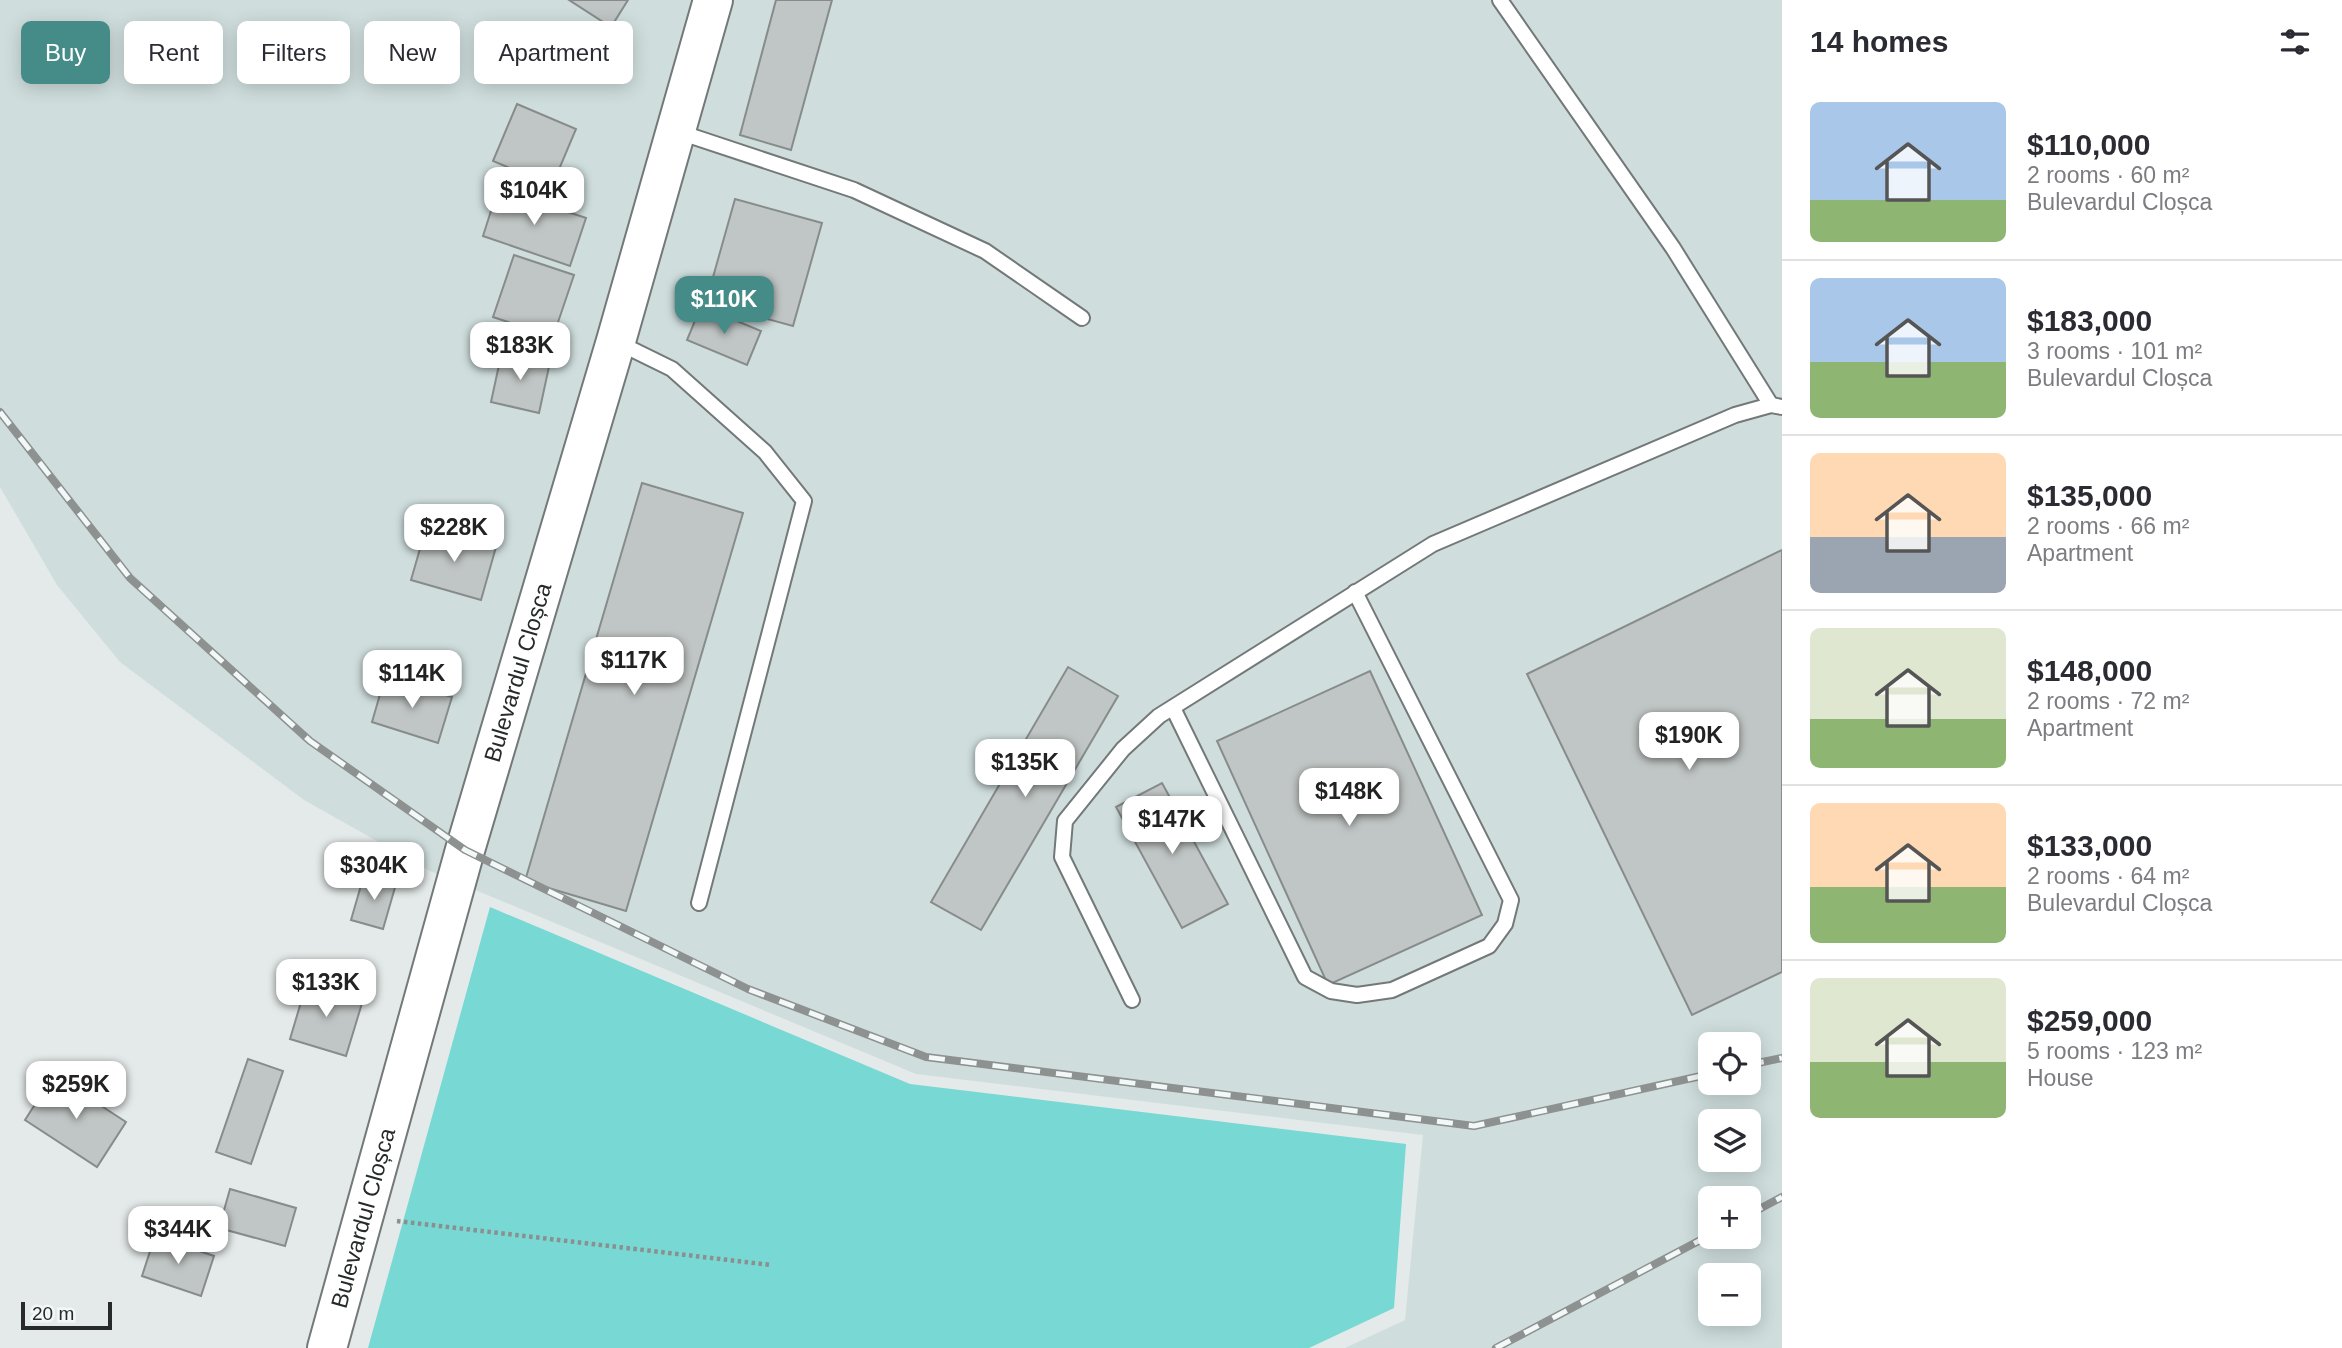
<!DOCTYPE html>
<meta charset="utf-8">
<style>
:root{--surface:#fff;--page:#f2f2f3;--text:#2b2b33;--muted:#7c7c81;--line:#e1e1e2;--accent:#458c89}
body{margin:0;font-family:Helvetica,sans-serif;background:var(--page);color:var(--text);height:100vh;display:flex;flex-direction:column;font-size:26px;white-space:nowrap}
*{box-sizing:border-box;margin:0}
p{font-size:23px;color:var(--muted)}
.icon{flex:none;width:38px;height:38px;fill:none;stroke:currentColor;stroke-width:2;stroke-linecap:round;stroke-linejoin:round}
.map{position:relative;flex:1;overflow:hidden}
.details{display:flex;flex-direction:column;background:var(--surface);width:560px}
.details>*{flex:none}
.top-card{position:absolute;left:21px;top:21px;width:665px;height:63px;display:flex;gap:14px}
.controls{position:absolute;left:1698px;top:1032px;display:grid;gap:14px}
.controls a{display:grid;place-items:center;width:63px;height:63px;border-radius:10px;background:var(--surface);box-shadow:0 4px 18px #0003;font-size:35px}
.scale{position:absolute;left:21px;bottom:18px;width:91px;box-sizing:border-box;padding-left:7px;border:4px solid #282a2a;border-top:0;font-size:19px;line-height:24px;white-space:nowrap;color:#282a2a;-webkit-text-stroke:5px #f2f7f7;paint-order:stroke}
.price{position:absolute;translate:-50% -60px;padding:0 16px;border-radius:14px;background:#fff;color:#222;font-size:23px;line-height:46px;filter:drop-shadow(0 2px 4px #0008)}
.price::after{content:'';position:absolute;left:50%;top:42px;width:21px;height:16px;margin-left:-10px;background:inherit;clip-path:polygon(0 0,100% 0,50% 100%)}
.price.active{background:var(--accent);color:#fff}
ul{padding:0;list-style:none}
li{display:flex;align-items:center;gap:21px;height:175px;padding:0 28px}
li+li{border-top:2px solid var(--line)}
li span{display:grid;place-items:center;flex:none;width:196px;height:140px;border-radius:10px;color:#555}
li>.icon{margin-inline-start:auto}
span .icon{width:84px;height:84px;fill:#fffc;stroke-width:1}
li b{font-size:30px}
h2{display:flex;justify-content:space-between;align-items:center;height:84px;padding:0 28px;font-size:30px}
.tag{padding:0 24px;border-radius:10px;background:var(--surface);box-shadow:0 4px 18px #0003;font-size:24px;line-height:63px}
.tag.active{background:var(--accent);color:#fff}
main{display:flex;flex:1;min-height:0}
.map>svg:first-child{display:block}
</style>
<main>
<div class="map">
<svg width="1782" height="1348" viewBox="0 0 1782 1348">
<rect width="100%" height="100%" fill="#e4eae9"/>
<path fill="#cfdedd" fill-rule="evenodd" d="M0 0H1782V1348H1345L1405 1320 1423 1135 916 1074 430 871 304 800 120 662 57 585 0 487ZM1710 1045H1748V1083H1710ZM1710 1122H1748V1160H1710ZM1710 1199H1748V1237H1710ZM1710 1276H1748V1314H1710Z"/>
<polygon fill="#77d8d4" points="490,907 910,1084 1406,1144 1394,1308 1309,1348 368,1348"/>
<g fill="#c0c6c5" stroke="#878c8b" stroke-width="2">
<polygon points="569,0 628,0 611,27"/>
<polygon points="776,0 832,0 791,150 740,135"/>
<polygon points="517,104 576,129 552,186 493,161"/>
<polygon points="498,189 586,218 570,266 483,236"/>
<polygon points="735,199 822,223 793,326 706,302"/>
<polygon points="514,255 574,275 553,337 493,317"/>
<polygon points="701,306 761,331 747,365 687,340"/>
<polygon points="502,351 550,362 539,413 491,402"/>
<polygon points="642,483 743,513 626,911 525,881"/>
<polygon points="426,528 496,547 481,600 411,580"/>
<polygon points="1782,550 1782,972 1692,1015 1527,674"/>
<polygon points="1068,667 1118,696 981,930 931,902"/>
<polygon points="1370,671 1482,915 1328,985 1217,741"/>
<polygon points="385,677 452,697 438,743 372,722"/>
<polygon points="1162,783 1228,904 1182,928 1116,807"/>
<polygon points="364,875 396,884 383,929 351,920"/>
<polygon points="307,982 363,1000 346,1056 290,1039"/>
<polygon points="248,1059 283,1071 251,1164 216,1152"/>
<polygon points="54,1075 126,1122 97,1167 25,1120"/>
<polygon points="230,1189 296,1208 285,1246 219,1228"/>
<polygon points="155,1236 214,1256 201,1296 142,1276"/>
</g>
<g fill="none" stroke-linecap="round" stroke-linejoin="round">
<g stroke="#737878" stroke-width="18">
<g id="service">
<polyline points="1500,0 1673,248 1771,405"/>
<polyline points="676,131 854,190 985,251 1082,318"/>
<polyline points="617,342 672,369 765,452 804,501 699,903"/>
<polyline points="1173,708 1305,977 1331,991 1357,995 1392,990 1489,946 1505,924 1511,900 1355,592"/>
<polyline points="1132,1000 1062,857 1065,821 1123,749 1159,716 1433,544 1735,415 1771,405 1782,407"/>
</g>
</g>
<g stroke="#737878" stroke-width="42">
<g id="secondary">
<path id="s1" d="M327 1348 465 850 616 341 713 0"/>
</g>
</g>
<polyline stroke="#8b8f8f" stroke-width="4.5" stroke-dasharray="3.5 3.5" stroke-linecap="butt" points="397,1221 771,1265"/>
<use href="#service" stroke="#fff" stroke-width="14"/>
<use href="#secondary" stroke="#fff" stroke-width="38"/>
<g stroke="#8d9190" stroke-width="8">
<g id="rail">
<polyline points="0,412 130,578 310,741 465,850 748,989 926,1057 1474,1126 1710,1074"/>
<polyline points="1748,1065 1782,1058"/>
<polyline points="1748,1215 1782,1197"/>
<polyline points="1496,1348 1710,1235"/>
</g>
</g>
<use href="#rail" stroke="#f2f7f7" stroke-width="5" stroke-dasharray="16" stroke-linecap="butt"/>
</g>
<g text-anchor="middle" stroke-width="5" stroke-linejoin="round" paint-order="stroke">
<g font-size="23" fill="#282a2a" stroke="#f2f7f7">
<text dy="8" stroke="none"><textPath href="#s1" startOffset="702">Bulevardul Cloșca</textPath></text>
<text dy="8" stroke="none"><textPath href="#s1" startOffset="135">Bulevardul Cloșca</textPath></text>
</g>
</g>
</svg>
<div class="controls">
<a><svg class="icon" aria-label="locate" viewBox="0 0 24 24"><circle cx="12" cy="12" r="6"/><path d="M12 2v4M12 18v4M2 12h4M18 12h4"/></svg></a>
<a><svg class="icon" aria-label="layers" viewBox="0 0 24 24"><path d="M12 4l9 5-9 5-9-5zM3 14l9 5 9-5"/></svg></a>
<a>+</a>
<a>−</a>
</div>
<div class="scale">20 m</div>
<b class="price" style="left:534px;top:227px">$104K</b>
<b class="price active" style="left:724px;top:336px">$110K</b>
<b class="price" style="left:520px;top:382px">$183K</b>
<b class="price" style="left:454px;top:564px">$228K</b>
<b class="price" style="left:634px;top:697px">$117K</b>
<b class="price" style="left:412px;top:710px">$114K</b>
<b class="price" style="left:1689px;top:772px">$190K</b>
<b class="price" style="left:1025px;top:799px">$135K</b>
<b class="price" style="left:1349px;top:828px">$148K</b>
<b class="price" style="left:1172px;top:856px">$147K</b>
<b class="price" style="left:374px;top:902px">$304K</b>
<b class="price" style="left:326px;top:1019px">$133K</b>
<b class="price" style="left:76px;top:1121px">$259K</b>
<b class="price" style="left:178px;top:1266px">$344K</b>
<div class="top-card">
<a class="tag active">Buy</a>
<a class="tag">Rent</a>
<a class="tag">Filters</a>
<a class="tag">New</a>
<a class="tag">Apartment</a>
</div>
</div>
<section class="details">
<h2>14 homes<svg class="icon" aria-label="filters" viewBox="0 0 24 24"><path d="M4 7h16M4 17h16"/><circle cx="9" cy="7" r="2"/><circle cx="15" cy="17" r="2"/></svg></h2>
<ul>
<li><span style="background:linear-gradient(#a9c7e8 70%,#8fb573 0)"><svg class="icon" aria-label="home" viewBox="0 0 24 24"><path d="M3 11l9-7 9 7M6 9v11h12V9"/></svg></span><div><b>$110,000</b><p>2 rooms · 60 m²</p><p>Bulevardul Cloșca</p></div></li>
<li><span style="background:linear-gradient(#a9c7e8 60%,#8fb573 0)"><svg class="icon" aria-label="home" viewBox="0 0 24 24"><path d="M3 11l9-7 9 7M6 9v11h12V9"/></svg></span><div><b>$183,000</b><p>3 rooms · 101 m²</p><p>Bulevardul Cloșca</p></div></li>
<li><span style="background:linear-gradient(#ffd9b3 60%,#9aa5b1 0)"><svg class="icon" aria-label="home" viewBox="0 0 24 24"><path d="M3 11l9-7 9 7M6 9v11h12V9"/></svg></span><div><b>$135,000</b><p>2 rooms · 66 m²</p><p>Apartment</p></div></li>
<li><span style="background:linear-gradient(#dfe7d0 65%,#8fb573 0)"><svg class="icon" aria-label="home" viewBox="0 0 24 24"><path d="M3 11l9-7 9 7M6 9v11h12V9"/></svg></span><div><b>$148,000</b><p>2 rooms · 72 m²</p><p>Apartment</p></div></li>
<li><span style="background:linear-gradient(#ffd9b3 60%,#8fb573 0)"><svg class="icon" aria-label="home" viewBox="0 0 24 24"><path d="M3 11l9-7 9 7M6 9v11h12V9"/></svg></span><div><b>$133,000</b><p>2 rooms · 64 m²</p><p>Bulevardul Cloșca</p></div></li>
<li><span style="background:linear-gradient(#dfe7d0 60%,#8fb573 0)"><svg class="icon" aria-label="home" viewBox="0 0 24 24"><path d="M3 11l9-7 9 7M6 9v11h12V9"/></svg></span><div><b>$259,000</b><p>5 rooms · 123 m²</p><p>House</p></div></li>
</ul>
</section>
</main>
